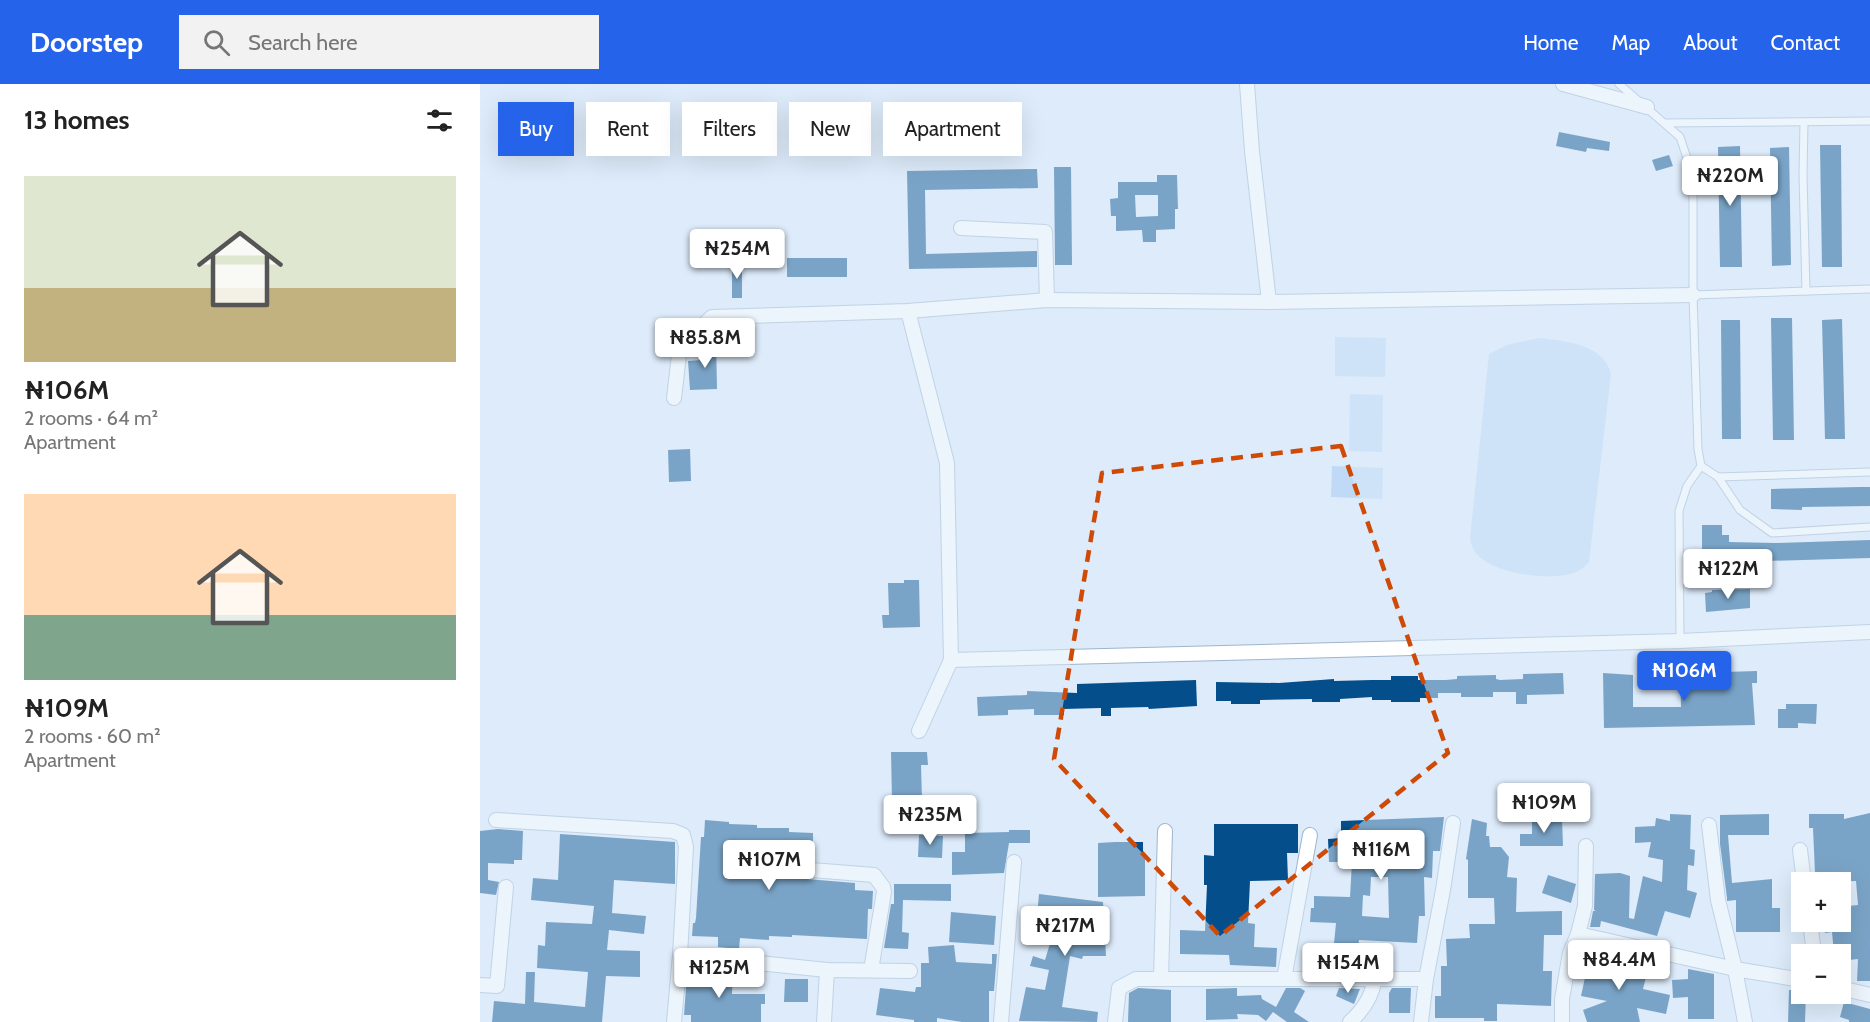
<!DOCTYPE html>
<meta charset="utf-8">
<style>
:root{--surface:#fff;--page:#f2f2f2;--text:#222;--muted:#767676;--accent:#2563eb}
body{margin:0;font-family:Cabin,sans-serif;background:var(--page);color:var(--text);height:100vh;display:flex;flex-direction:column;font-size:22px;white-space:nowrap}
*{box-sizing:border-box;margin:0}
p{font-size:20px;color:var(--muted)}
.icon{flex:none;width:33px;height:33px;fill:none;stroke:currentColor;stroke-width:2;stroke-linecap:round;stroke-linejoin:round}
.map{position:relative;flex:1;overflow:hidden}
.panel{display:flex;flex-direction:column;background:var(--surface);width:480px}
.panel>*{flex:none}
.hud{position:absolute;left:18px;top:18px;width:570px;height:54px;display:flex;gap:12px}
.tools{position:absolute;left:1311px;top:788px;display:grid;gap:12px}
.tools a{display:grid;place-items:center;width:60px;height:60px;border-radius:0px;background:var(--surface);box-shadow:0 6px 24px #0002;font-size:30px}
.price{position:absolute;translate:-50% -51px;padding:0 14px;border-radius:6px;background:#fff;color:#222;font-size:20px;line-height:39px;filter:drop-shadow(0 2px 3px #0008)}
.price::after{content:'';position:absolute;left:50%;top:36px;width:18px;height:14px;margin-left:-9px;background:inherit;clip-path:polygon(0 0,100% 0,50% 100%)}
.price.current{background:var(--accent);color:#fff}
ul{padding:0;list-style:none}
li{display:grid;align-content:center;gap:12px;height:318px;padding:0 24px}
li span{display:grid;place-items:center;height:186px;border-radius:0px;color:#555}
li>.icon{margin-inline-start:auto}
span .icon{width:108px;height:108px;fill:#fffc;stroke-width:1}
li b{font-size:26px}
h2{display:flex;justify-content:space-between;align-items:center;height:72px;padding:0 24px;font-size:26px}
.tag{padding:0 21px;border-radius:0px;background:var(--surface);box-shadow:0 6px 24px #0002;font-size:21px;line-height:54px}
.tag.current{background:var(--accent);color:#fff}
header{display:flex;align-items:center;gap:36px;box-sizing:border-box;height:84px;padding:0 30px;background:var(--accent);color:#fff}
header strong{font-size:28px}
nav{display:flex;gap:33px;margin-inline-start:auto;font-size:21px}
.search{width:420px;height:54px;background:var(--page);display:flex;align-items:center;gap:15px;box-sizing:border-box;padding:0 21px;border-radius:0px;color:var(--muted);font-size:22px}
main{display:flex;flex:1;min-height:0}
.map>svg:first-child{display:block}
</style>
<header>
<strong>Doorstep</strong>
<div class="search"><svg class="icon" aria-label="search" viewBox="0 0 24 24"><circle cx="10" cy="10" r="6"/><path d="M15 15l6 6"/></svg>Search here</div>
<nav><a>Home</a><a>Map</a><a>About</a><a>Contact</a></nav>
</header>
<main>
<section class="panel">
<h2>13 homes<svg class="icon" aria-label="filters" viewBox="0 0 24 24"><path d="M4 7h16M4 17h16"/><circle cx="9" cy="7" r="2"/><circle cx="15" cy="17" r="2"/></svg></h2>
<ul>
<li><span style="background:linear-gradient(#dfe7d0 60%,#c2b280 0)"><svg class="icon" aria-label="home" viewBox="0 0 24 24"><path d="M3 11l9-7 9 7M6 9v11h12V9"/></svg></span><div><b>₦106M</b><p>2 rooms · 64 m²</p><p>Apartment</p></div></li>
<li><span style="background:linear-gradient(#ffd9b3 65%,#7fa58c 0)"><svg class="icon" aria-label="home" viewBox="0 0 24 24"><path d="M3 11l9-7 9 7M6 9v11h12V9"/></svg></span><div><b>₦109M</b><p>2 rooms · 60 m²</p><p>Apartment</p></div></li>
</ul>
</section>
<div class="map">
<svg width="1390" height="938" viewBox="0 0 1390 938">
<rect width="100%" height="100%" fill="#ddebfa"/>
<g fill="#bfd9f6">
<polygon points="855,253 906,254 905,293 855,292"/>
<path d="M1059 254C1085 257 1124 260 1131 290L1109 478C1106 481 1102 485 1098 487 1076 499 1010 490 995 468 993 465 991 459 990 455L1009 270 1027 261Z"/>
<polygon points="870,310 903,311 902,368 869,367"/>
<polygon points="852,382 903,384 902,415 851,413"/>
</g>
<g fill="#044f8b" fill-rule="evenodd">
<polygon points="1079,48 1130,58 1129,67 1107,64 1106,68 1076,62"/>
<polygon points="1340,61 1361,61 1362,183 1342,183"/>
<polygon points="1260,62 1262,183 1240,183 1238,63"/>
<polygon points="1309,63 1311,181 1292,182 1290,64"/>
<polygon points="1189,71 1193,82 1176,87 1172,76"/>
<polygon points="574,83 591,83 592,181 575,181"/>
<polygon points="557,85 558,104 445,106 446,170 557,167 557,183 429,185 427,87"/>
<path d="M677 91H697L698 125H695V145L676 146V158H663L662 146 636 147V132H631L630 115 638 114V98H677ZM655 111H678V132L656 133Z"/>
<rect x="307" y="174" width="60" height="19"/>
<rect x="252" y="179" width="10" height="35"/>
<polygon points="1291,234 1312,234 1314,356 1293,356"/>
<polygon points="1362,235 1365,355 1345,355 1342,236"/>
<polygon points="1241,236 1260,236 1261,355 1242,355"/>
<polygon points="225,256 236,256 237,305 210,306 208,277 222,276"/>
<polygon points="210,365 211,397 189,398 188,366"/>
<polygon points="1380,403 1390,403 1390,422 1322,423 1322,426 1291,425 1291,405"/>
<polygon points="1222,441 1242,441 1242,451 1249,451 1249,458 1296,459 1390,456 1390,474 1287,477 1287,480 1256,479 1256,472 1222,471"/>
<polygon points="424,496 439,496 440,543 403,544 402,531 409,531 408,499 424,499"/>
<polygon points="1270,505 1270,524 1226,528 1225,509 1232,508 1232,506"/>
<polygon points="1200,584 1210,584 1210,589 1277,587 1277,599 1272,599 1275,641 1124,644 1123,589 1153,591 1153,623 1201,623"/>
<polygon points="1083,589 1084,610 1047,611 1047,620 1036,620 1036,608 1013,608 1013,613 981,613 981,609 958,609 958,614 940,614 940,618 911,618 911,616 892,616 892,613 860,615 860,618 832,618 832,615 780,616 780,620 751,620 751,617 736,617 736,598 799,599 854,595 854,597 892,596 911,596 911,592 938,592 938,596 966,596 977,595 977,592 1016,591 1016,595 1020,596 1043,595 1043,590"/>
<polygon points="716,596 717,622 669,625 668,623 631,624 631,632 621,632 621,624 584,625 584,631 554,631 554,625 528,626 528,631 498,632 497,613 547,611 547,607 597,609 597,600"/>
<polygon points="1306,620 1337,620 1336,640 1318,639 1318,644 1298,644 1298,625 1306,625"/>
<polygon points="411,668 447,668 448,681 441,681 442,715 412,716"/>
<polygon points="1390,729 1390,897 1377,897 1378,875 1360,877 1360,870 1354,870 1352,848 1345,849 1344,837 1360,837 1360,823 1378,821 1376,797 1345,798 1345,788 1335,789 1333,744 1329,744 1329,730 1364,730 1364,735"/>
<polygon points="1190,730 1211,731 1210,765 1215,766 1214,782 1208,781 1207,806 1217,809 1210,834 1185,827 1177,852 1121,837 1120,843 1110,843 1113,827 1116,827 1114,826 1115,790 1140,789 1150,792 1149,834 1154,835 1163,792 1182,798 1183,776 1168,773 1171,758 1155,759 1155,743 1175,742 1176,734 1190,737"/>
<polygon points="1289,730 1289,751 1248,751 1252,799 1292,795 1292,824 1300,824 1300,848 1256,848 1256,816 1247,817 1247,814 1240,760 1240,731"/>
<path d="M964 733 960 767H953L952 794 944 793 945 832H939L937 859 879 856 877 876 861 874V870H853L856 839 830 838 831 824H834V812L870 813 872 778H849L848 755 861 754V737ZM891 793H908L909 834 882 832 883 811 890 812Z"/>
<polygon points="992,735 1007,739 1006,752 1009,752 1010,763 1021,763 1029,773 1027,793 1037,794 1036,828 1082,827 1082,851 1064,851 1063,887 1072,887 1071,922 1017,920 1017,937 1004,937 1004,934 955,934 955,912 961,912 961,882 967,882 966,855 990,854 989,840 1015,840 1014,814 988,814 988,776 986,775"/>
<polygon points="1052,735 1082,735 1083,762 1040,762 1040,750 1052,750"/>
<polygon points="225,736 249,738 249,740 277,741 277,744 309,744 309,748 333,749 333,767 309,766 308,770 299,769 299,774 266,773 261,776 261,785 268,790 375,799 375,806 393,807 392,825 388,825 387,855 312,851 312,853 289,852 289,856 260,854 259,865 238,863 238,853 212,852 213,839 215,839 216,834 221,753 224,753"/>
<polygon points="734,740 818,740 818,769 807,769 808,796 770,797 768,839 775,840 774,863 797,864 796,883 750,881 749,871 700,870 700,846 725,847 727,801 724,801 724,771 734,772"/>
<polygon points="18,745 43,747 42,776 34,776 34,780 8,779 8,796 19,798 16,811 0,809 0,747"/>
<polygon points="529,746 550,746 550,759 529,759 524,789 472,791 472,768 485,768 485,749 529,748"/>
<polygon points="80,750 195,758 195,800 134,796 132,829 166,832 164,850 129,846 127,866 160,867 160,893 126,892 122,938 12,938 14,917 45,920 46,888 55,888 54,918 105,923 108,888 57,884 58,861 65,862 66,838 112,840 114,822 51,816 53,794 78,796"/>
<polygon points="439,751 463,752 462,774 438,773"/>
<polygon points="635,758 663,758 663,770 665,770 665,812 618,813 618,759"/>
<polygon points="1068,791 1096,800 1091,819 1062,809"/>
<polygon points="414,800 471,800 471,817 423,816 422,848 429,849 428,865 404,864 411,820 414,820"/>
<polygon points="559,810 623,818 626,872 603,872 602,875 590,872 582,923 618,928 617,938 539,937 546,903 565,906 569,886 550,882 553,872 565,876 571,856 577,857 583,836 557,833"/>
<polygon points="471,828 516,832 514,861 469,858"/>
<polygon points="474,861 476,878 512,880 512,870 517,870 514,907 509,907 509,938 482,938 457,934 457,938 434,938 434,936 396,931 400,904 435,908 436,903 441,903 441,879 449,879 448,863"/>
<polygon points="1111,866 1134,871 1133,876 1168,885 1163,905 1190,911 1186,930 1157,924 1160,938 1107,938 1103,926 1127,917 1101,912"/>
<polygon points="215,884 253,886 252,910 285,910 285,920 281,920 281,938 211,938 211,931 204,931 207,890 215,890"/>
<polygon points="1208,885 1234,890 1234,935 1208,935 1208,913 1193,914 1192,896 1208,895"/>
<polygon points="305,895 328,895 328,918 304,918"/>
<polygon points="658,904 691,906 691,938 648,938 649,909"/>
<polygon points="757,904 757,912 781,911 782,915 796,923 806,904 820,904 825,907 814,928 829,938 807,938 793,928 786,937 778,931 757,930 758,935 726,936 726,905"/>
<polygon points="859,904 880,905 874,920 856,912"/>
<polygon points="912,904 931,904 930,929 909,929 909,909"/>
<polygon points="1309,906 1322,906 1322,909 1326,909 1325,938 1308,938"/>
<polygon points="1364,918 1390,925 1390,938 1369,938 1369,936 1360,933"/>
</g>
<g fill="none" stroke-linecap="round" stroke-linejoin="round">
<g stroke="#9eb5cd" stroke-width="9">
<g id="service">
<polyline points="1139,0 1200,53 1213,92 1213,211 1218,365 1221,382 1207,402 1199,427 1200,557"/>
<polyline points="1324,38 1323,91 1326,207"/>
<polyline points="1185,39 1390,37"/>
<polyline points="1213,211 1390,205"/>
<polyline points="1221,382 1238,393 1260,426 1292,449 1390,443"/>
<polyline points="1238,393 1390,388"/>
</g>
</g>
<g stroke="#9eb5cd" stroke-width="16">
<g id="minor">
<polyline points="767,0 772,67 789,218"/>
<polyline points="1083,0 1167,23"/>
<polyline points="481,144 565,148 567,216"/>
<polyline points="428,227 467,379 471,576 439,647"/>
<polyline points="194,314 200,262 232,233 428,227 567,216 789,218 1213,211"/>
<polyline points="471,576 1200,557 1390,548"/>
<polyline points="16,736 193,747 203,751 206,763 200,871 194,938"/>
<polyline points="1229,741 1238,816 1255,885 1265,938"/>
<polyline points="1320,766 1324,798"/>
<polyline points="269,781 394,791 403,803 404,808 391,886"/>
<polyline points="1330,837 1334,870"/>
<polyline points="1098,850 1255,885 1322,896"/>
<polyline points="200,871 347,886 430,887"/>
<polyline points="681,895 685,747"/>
<polyline points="804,895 830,751"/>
<polyline points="0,901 17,902 26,803"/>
<polyline points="1360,904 1390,911"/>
<polyline points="344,938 347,886"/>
<polyline points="521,938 534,778"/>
<polyline points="635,938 639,904 656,895 946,895"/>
<path d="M870 938C882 927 892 913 894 897"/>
<polyline points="941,938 946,895 963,806 973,739"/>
<polyline points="1082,938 1082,915 1090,869 1098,850 1105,822 1106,762"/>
</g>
</g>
<use href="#service" stroke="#fff" stroke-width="7"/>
<use href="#minor" stroke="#fff" stroke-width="14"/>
</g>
<path d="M0 0H1390V938H0ZM861 362 968 669 740 852 574 675 622 389Z" fill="#ddebfa" fill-opacity=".55" fill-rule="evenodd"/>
<path fill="none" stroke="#cf4a06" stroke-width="4.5" stroke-dasharray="12 8" stroke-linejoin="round" d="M861 362 968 669 740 852 574 675 622 389Z"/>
</svg>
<div class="tools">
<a>+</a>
<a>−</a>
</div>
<b class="price" style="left:1250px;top:123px">₦220M</b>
<b class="price" style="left:257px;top:196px">₦254M</b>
<b class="price" style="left:225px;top:285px">₦85.8M</b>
<b class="price" style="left:1248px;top:516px">₦122M</b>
<b class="price current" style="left:1204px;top:618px">₦106M</b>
<b class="price" style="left:1064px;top:750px">₦109M</b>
<b class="price" style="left:450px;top:762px">₦235M</b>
<b class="price" style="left:901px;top:797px">₦116M</b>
<b class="price" style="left:289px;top:807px">₦107M</b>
<b class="price" style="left:585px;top:873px">₦217M</b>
<b class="price" style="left:1139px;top:907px">₦84.4M</b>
<b class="price" style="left:868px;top:910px">₦154M</b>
<b class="price" style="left:239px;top:915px">₦125M</b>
<div class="hud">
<a class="tag current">Buy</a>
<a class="tag">Rent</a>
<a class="tag">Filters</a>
<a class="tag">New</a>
<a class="tag">Apartment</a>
</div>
</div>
</main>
